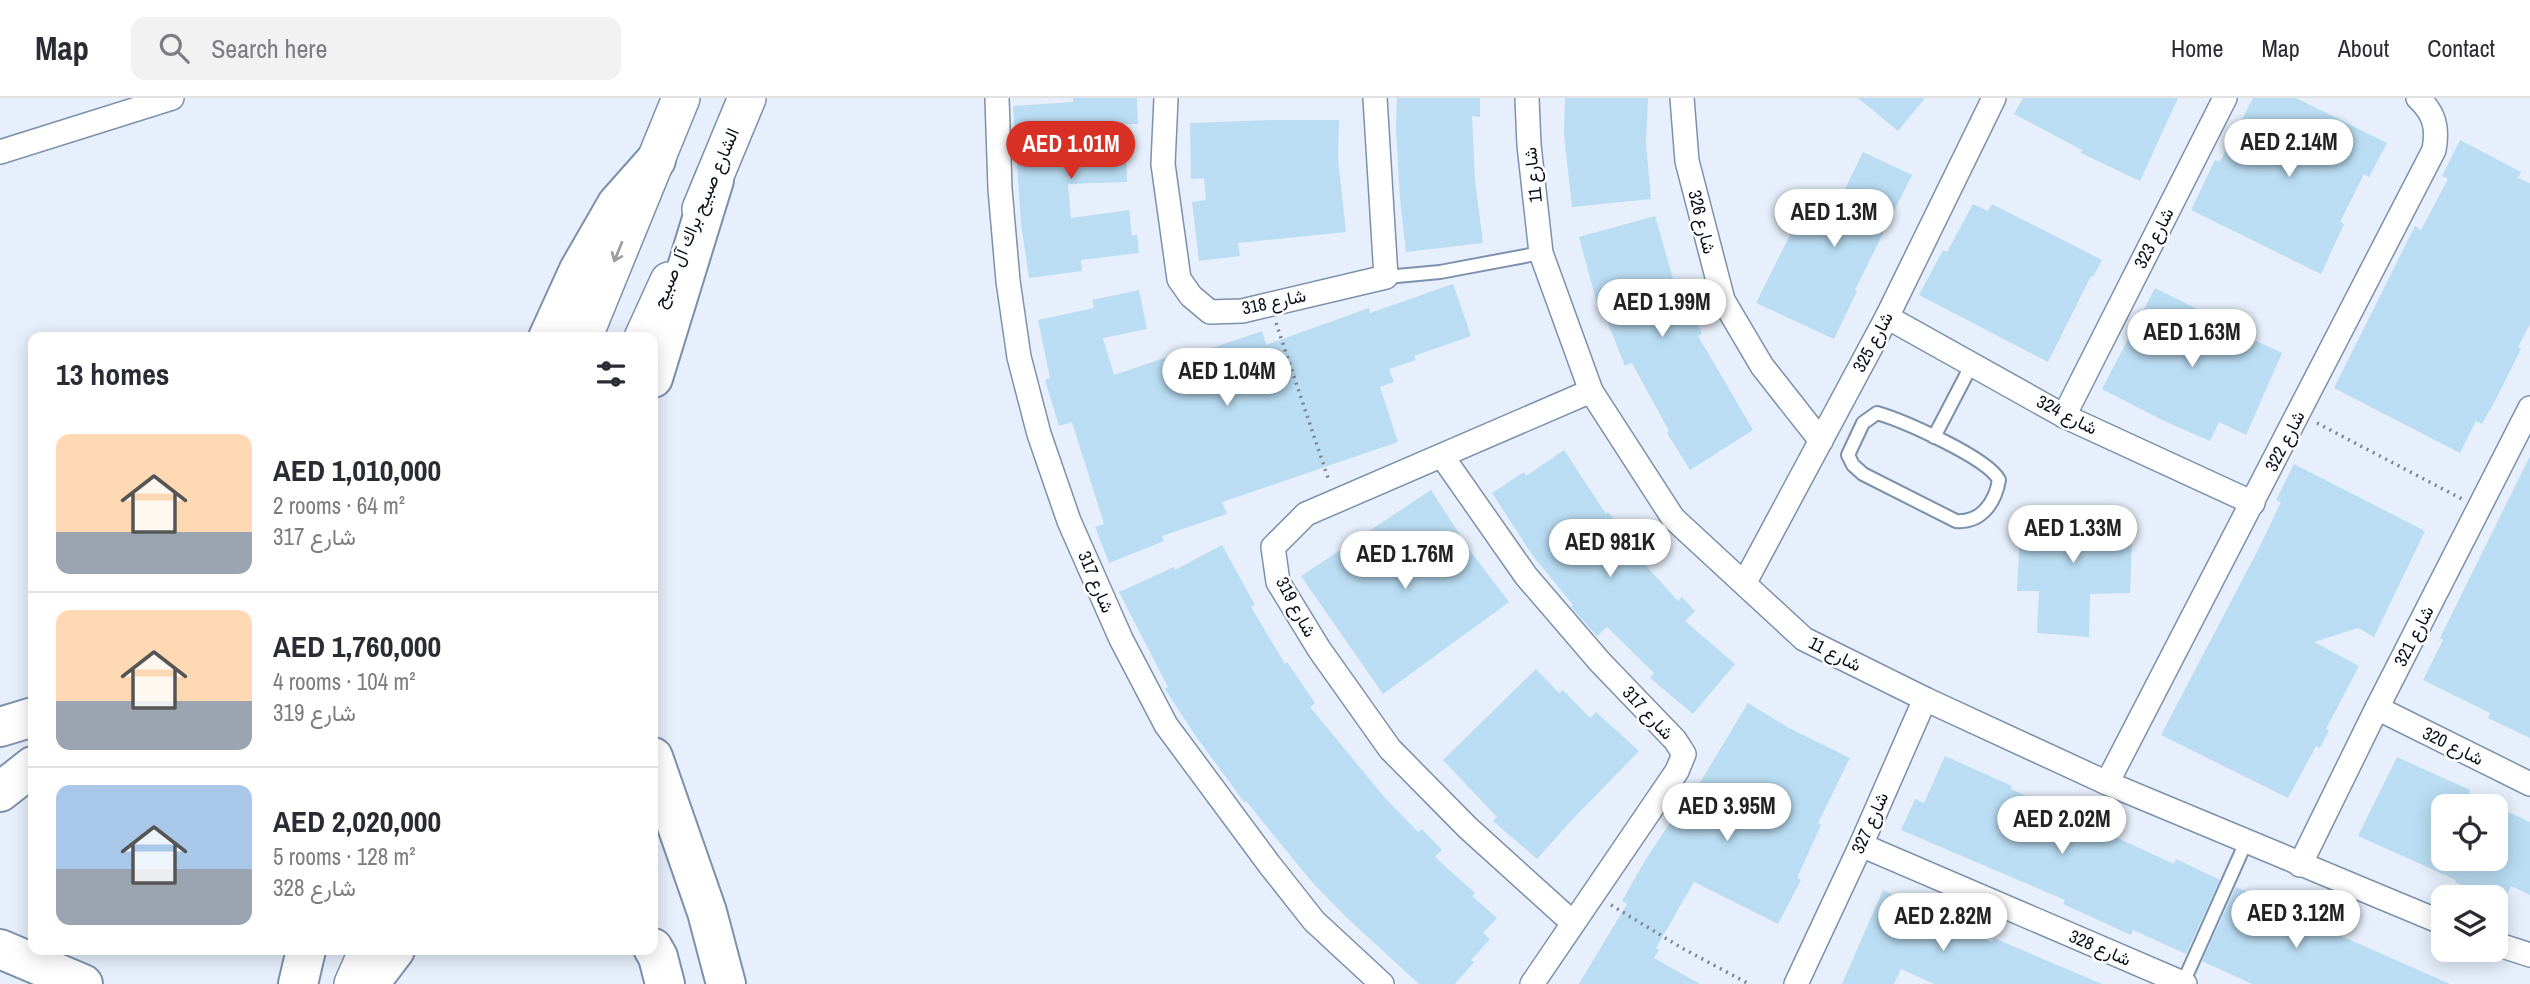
<!DOCTYPE html>
<meta charset="utf-8">
<style>
:root{--surface:#fff;--page:#f2f2f3;--text:#2b2b33;--muted:#7c7c81;--line:#e1e1e2;--accent:#d93025}
body{margin:0;font-family:"Archivo Narrow",Vazirmatn,sans-serif;background:var(--page);color:var(--text);height:100vh;display:flex;flex-direction:column;font-size:26px;white-space:nowrap}
*{box-sizing:border-box;margin:0}
p{font-size:23px;color:var(--muted)}
.icon{flex:none;width:38px;height:38px;fill:none;stroke:currentColor;stroke-width:2;stroke-linecap:round;stroke-linejoin:round}
.map{position:relative;flex:1;overflow:hidden}
.side{position:absolute;left:28px;top:234px;width:630px;height:623px;display:flex;flex-direction:column;background:var(--surface);border-radius:14px;box-shadow:0 4px 18px #0003}
.side>*{flex:none}
.fabs{position:absolute;left:2431px;top:696px;display:grid;gap:14px}
.fabs a{display:grid;place-items:center;width:77px;height:77px;border-radius:14px;background:var(--surface);box-shadow:0 4px 18px #0003;font-size:35px}
.price{position:absolute;translate:-50% -60px;padding:0 16px;border-radius:24px;background:#fff;color:#222;font-size:23px;line-height:46px;filter:drop-shadow(0 2px 4px #0008)}
.price::after{content:'';position:absolute;left:50%;top:42px;width:21px;height:16px;margin-left:-10px;background:inherit;clip-path:polygon(0 0,100% 0,50% 100%)}
.price.selected{background:var(--accent);color:#fff}
ul{padding:0;list-style:none}
li{display:flex;align-items:center;gap:21px;height:175px;padding:0 28px}
li+li{border-top:2px solid var(--line)}
li span{display:grid;place-items:center;flex:none;width:196px;height:140px;border-radius:14px;color:#555}
li>.icon{margin-inline-start:auto}
span .icon{width:84px;height:84px;fill:#fffc;stroke-width:1}
li b{font-size:30px}
h2{display:flex;justify-content:space-between;align-items:center;height:84px;padding:0 28px;font-size:30px}
header{display:flex;align-items:center;gap:42px;box-sizing:border-box;height:98px;padding:0 35px;background:var(--surface);border-bottom:2px solid var(--line)}
header strong{font-size:33px}
nav{display:flex;gap:38px;margin-inline-start:auto;font-size:24px}
.search{width:490px;height:63px;background:var(--page);display:flex;align-items:center;gap:18px;box-sizing:border-box;padding:0 24px;border-radius:14px;color:var(--muted);font-size:26px}
.map>svg:first-child{display:block}
</style>
<header>
<strong>Map</strong>
<div class="search"><svg class="icon" aria-label="search" viewBox="0 0 24 24"><circle cx="10" cy="10" r="6"/><path d="M15 15l6 6"/></svg>Search here</div>
<nav><a>Home</a><a>Map</a><a>About</a><a>Contact</a></nav>
</header>
<div class="map">
<svg width="2530" height="886" viewBox="0 0 2530 886">
<rect width="100%" height="100%" fill="#e6effb"/>
<g fill="#baddf3" fill-rule="evenodd">
<polygon points="1073,0 1137,0 1138,26 1125,26 1127,84 1068,86 1071,120 1129,112 1132,138 1137,137 1139,155 1081,162 1082,173 1029,180 1021,125 1013,8 1073,4"/>
<polygon points="1397,0 1480,0 1480,19 1472,18 1475,83 1483,145 1406,154 1400,102 1396,31"/>
<polygon points="1565,0 1648,0 1646,45 1651,101 1572,109 1564,36"/>
<polygon points="1858,0 1925,0 1898,33"/>
<polygon points="2023,0 2178,0 2140,83 2081,55 2082,52 2014,16"/>
<polygon points="2253,0 2296,0 2387,45 2369,79 2364,76 2340,124 2344,126 2321,176 2191,112 2215,62 2220,64"/>
<polygon points="1274,22 1339,22 1338,61 1346,134 1238,145 1240,158 1199,163 1192,104 1206,102 1204,80 1191,81 1190,25"/>
<polygon points="2460,42 2521,74 2518,80 2530,85 2530,226 2518,249 2521,251 2496,301 2482,326 2476,323 2460,355 2334,290 2415,128 2421,132 2448,81 2442,78"/>
<polygon points="1863,54 1912,77 1855,192 1857,193 1834,241 1756,205 1809,99 1835,112"/>
<polygon points="1973,106 1988,113 1992,106 2102,162 2093,179 2091,178 2048,264 1919,197 1943,152 1947,154"/>
<polygon points="1655,118 1677,194 1683,192 1702,236 1698,238 1753,332 1690,372 1667,335 1669,333 1632,265 1625,268 1604,215 1600,216 1579,139"/>
<polygon points="1453,186 1471,238 1414,258 1416,262 1389,271 1394,284 1380,289 1398,344 1222,404 1227,416 1162,438 1164,443 1109,465 1095,429 1104,426 1072,324 1059,328 1045,282 1050,280 1038,222 1094,210 1092,202 1139,192 1147,231 1103,240 1114,277 1170,258 1171,264 1262,233 1266,247 1369,210 1370,215"/>
<polygon points="2155,190 2215,220 2214,223 2282,255 2246,337 2219,324 2210,343 2164,323 2102,291"/>
<polygon points="1564,352 1606,416 1608,414 1632,443 1627,447 1678,503 1682,499 1695,513 1685,523 1735,566 1693,616 1650,580 1654,575 1607,529 1597,538 1571,509 1573,507 1533,458 1492,395 1524,374 1526,378"/>
<polygon points="2530,358 2530,640 2488,620 2490,615 2423,582 2443,542 2440,540"/>
<polygon points="2294,366 2425,433 2374,539 2358,530 2314,544 2359,568 2326,631 2329,632 2320,650 2316,648 2288,700 2161,637 2259,450 2281,404 2276,402"/>
<polygon points="1431,392 1471,454 1509,504 1383,596 1301,478"/>
<polygon points="2021,413 2133,416 2130,495 2090,496 2089,539 2037,535 2039,493 2017,493"/>
<polygon points="1222,447 1255,507 1251,509 1285,566 1287,564 1315,605 1310,609 1385,700 1418,734 1422,731 1442,752 1435,759 1475,795 1472,798 1497,820 1483,835 1490,841 1471,862 1474,864 1455,886 1419,886 1346,819 1312,784 1246,703 1244,704 1195,637 1165,591 1168,589 1119,494 1174,469 1175,472"/>
<polygon points="1536,571 1559,595 1563,592 1590,620 1596,614 1639,653 1569,725 1537,761 1493,723 1497,719 1443,662"/>
<polygon points="1748,605 1789,630 1850,660 1818,725 1821,727 1797,780 1801,782 1778,826 1694,784 1656,850 1659,852 1654,860 1700,886 1579,886 1627,806 1622,803 1646,761 1677,714 1681,716"/>
<polygon points="1945,658 2012,688 2011,691 2174,766 2176,761 2220,782 2186,856 2133,832 2131,837 2063,806 2065,802 1901,732 1915,701 1924,705"/>
<path d="M2397 659 2470 692 2469 696 2530 724V797L2511 788 2503 806 2496 802V800H2490L2455 784 2456 782 2358 738ZM2443 709H2496V761H2443Z"/>
<polygon points="2236,789 2297,816 2296,818 2450,886 2252,886 2206,865 2202,863"/>
<polygon points="1883,792 1992,844 1994,840 2102,886 1934,886 1901,871 1894,886 1842,886"/>
</g>
<g fill="none" stroke-linecap="round" stroke-linejoin="round">
<g stroke="#7c91ac" stroke-width="16">
<g id="service">
<polyline points="1386,179 1440,174 1541,155"/>
<path d="M1877 315C1904 323 1988 360 1999 382 1995 405 1981 425 1956 423L1863 376 1853 367 1848 357 1863 325Z"/>
<polyline points="1934,339 1972,266"/>
<polyline points="2183,885 2246,744"/>
</g>
</g>
<g stroke="#7c91ac" stroke-width="26">
<g id="minor">
<polyline points="997,0 1000,91 1008,183 1019,259 1039,336 1069,423 1121,541 1166,627 1269,766 1314,823 1382,886"/>
<polyline points="1166,0 1163,66 1179,181 1191,198 1210,214 1242,213 1386,179 1375,0"/>
<polyline points="1527,0 1529,47 1541,155 1591,293 1673,420 1804,541 1925,601 2107,685 2443,825"/>
<polyline points="1682,0 1687,63 1723,202 1762,268 1821,343"/>
<polyline points="0,54 172,0"/>
<polyline points="1887,219 2064,318 2253,405"/>
<polyline points="2064,318 2225,0"/>
<polyline points="1442,358 1526,478 1600,564 1675,642 1684,656 1677,673 1532,886"/>
<polyline points="1745,484 1887,219 1994,0"/>
<polyline points="2377,610 2530,686"/>
<path d="M2107 685 2434 52C2438 30 2435 16 2418 0"/>
<polyline points="1861,747 2185,886"/>
<polyline points="2300,767 2377,610 2530,310"/>
<polyline points="1573,825 1468,730 1390,651 1319,551 1278,484 1273,449 1306,416 1591,293"/>
<polyline points="2496,846 2530,857"/>
<polyline points="1796,886 1861,747 1925,601"/>
</g>
</g>
<g stroke="#7c91ac" stroke-width="40">
<g id="primary">
<polyline points="701,111 747,0"/>
<polyline points="583,240 681,0"/>
<polyline points="643,240 669,183"/>
<polyline points="353,886 368,852"/>
</g>
</g>
<g stroke="#7c91ac" stroke-width="42">
<g id="motorway">
<polyline points="548,240 579,172 617,106 656,62"/>
<polyline points="653,280 714,82"/>
<polyline points="0,629 33,619"/>
<polyline points="653,659 707,814 726,886"/>
<polyline points="0,694 33,668"/>
<polyline points="653,850 658,859 665,886"/>
<polyline points="0,851 83,886"/>
<polyline points="298,886 306,852"/>
<polyline points="369,886 395,852"/>
</g>
</g>
<g stroke="#7c848f" stroke-width="3.5" stroke-dasharray="2 5" stroke-linecap="butt">
<polyline points="1276,225 1329,383"/>
<polyline points="2317,325 2462,401"/>
<polyline points="1611,807 1682,850 1749,886"/>
</g>
<use href="#service" stroke="#fff" stroke-width="12"/>
<use href="#minor" stroke="#fff" stroke-width="23"/>
<use href="#primary" stroke="#fff" stroke-width="37"/>
<use href="#motorway" stroke="#fff" stroke-width="38"/>
</g>
<defs><path id="oneway-shaft" d="M-6 0H5M1.5-3L5.5 0L1.5 3" fill="none" stroke-width="1.6" stroke-linecap="round" stroke-linejoin="round" transform="scale(1.75)"/></defs>
<use stroke="#9d9fa3" href="#oneway-shaft" transform="translate(618 154) rotate(112)"/>
<g text-anchor="middle" stroke-width="5" stroke-linejoin="round" paint-order="stroke">
<g font-size="18" fill="#09101a" stroke="#fff">
<text transform="translate(1533 77) rotate(-96)" y="6">شارع 11</text>
<text transform="translate(696 120) rotate(-67)" y="6">الشارع صبيح براك آل صبيح</text>
<text transform="translate(1702 124) rotate(76)" y="6">شارع 326</text>
<text transform="translate(2154 140) rotate(-63)" y="6">شارع 323</text>
<text transform="translate(1274 204) rotate(-12)" y="6">شارع 318</text>
<text transform="translate(1873 244) rotate(-62)" y="6">شارع 325</text>
<text transform="translate(2067 317) rotate(27)" y="6">شارع 324</text>
<text transform="translate(2285 343) rotate(-63)" y="6">شارع 322</text>
<text transform="translate(1096 484) rotate(67)" y="6">شارع 317</text>
<text transform="translate(1296 509) rotate(62)" y="6">شارع 319</text>
<text transform="translate(2414 538) rotate(-63)" y="6">شارع 321</text>
<text transform="translate(1835 556) rotate(27)" y="6">شارع 11</text>
<text transform="translate(1648 615) rotate(47)" y="6">شارع 317</text>
<text transform="translate(2453 648) rotate(26)" y="6">شارع 320</text>
<text transform="translate(1870 725) rotate(-66)" y="6">شارع 327</text>
<text transform="translate(2100 850) rotate(23)" y="6">شارع 328</text>
</g>
</g>
</svg>
<div class="fabs">
<a><svg class="icon" aria-label="locate" viewBox="0 0 24 24"><circle cx="12" cy="12" r="6"/><path d="M12 2v4M12 18v4M2 12h4M18 12h4"/></svg></a>
<a><svg class="icon" aria-label="layers" viewBox="0 0 24 24"><path d="M12 4l9 5-9 5-9-5zM3 14l9 5 9-5"/></svg></a>
</div>
<b class="price" style="left:2289px;top:81px">AED 2.14M</b>
<b class="price selected" style="left:1071px;top:83px">AED 1.01M</b>
<b class="price" style="left:1834px;top:151px">AED 1.3M</b>
<b class="price" style="left:1662px;top:241px">AED 1.99M</b>
<b class="price" style="left:2192px;top:271px">AED 1.63M</b>
<b class="price" style="left:1227px;top:310px">AED 1.04M</b>
<b class="price" style="left:2073px;top:467px">AED 1.33M</b>
<b class="price" style="left:1610px;top:481px">AED 981K</b>
<b class="price" style="left:1405px;top:493px">AED 1.76M</b>
<b class="price" style="left:1727px;top:745px">AED 3.95M</b>
<b class="price" style="left:2062px;top:758px">AED 2.02M</b>
<b class="price" style="left:2296px;top:852px">AED 3.12M</b>
<b class="price" style="left:1943px;top:855px">AED 2.82M</b>
<section class="side">
<h2>13 homes<svg class="icon" aria-label="filters" viewBox="0 0 24 24"><path d="M4 7h16M4 17h16"/><circle cx="9" cy="7" r="2"/><circle cx="15" cy="17" r="2"/></svg></h2>
<ul>
<li><span style="background:linear-gradient(#ffd9b3 70%,#9aa5b1 0)"><svg class="icon" aria-label="home" viewBox="0 0 24 24"><path d="M3 11l9-7 9 7M6 9v11h12V9"/></svg></span><div><b>AED 1,010,000</b><p>2 rooms · 64 m²</p><p>شارع 317</p></div></li>
<li><span style="background:linear-gradient(#ffd9b3 65%,#9aa5b1 0)"><svg class="icon" aria-label="home" viewBox="0 0 24 24"><path d="M3 11l9-7 9 7M6 9v11h12V9"/></svg></span><div><b>AED 1,760,000</b><p>4 rooms · 104 m²</p><p>شارع 319</p></div></li>
<li><span style="background:linear-gradient(#a9c7e8 60%,#9aa5b1 0)"><svg class="icon" aria-label="home" viewBox="0 0 24 24"><path d="M3 11l9-7 9 7M6 9v11h12V9"/></svg></span><div><b>AED 2,020,000</b><p>5 rooms · 128 m²</p><p>شارع 328</p></div></li>
</ul>
</section>
</div>
